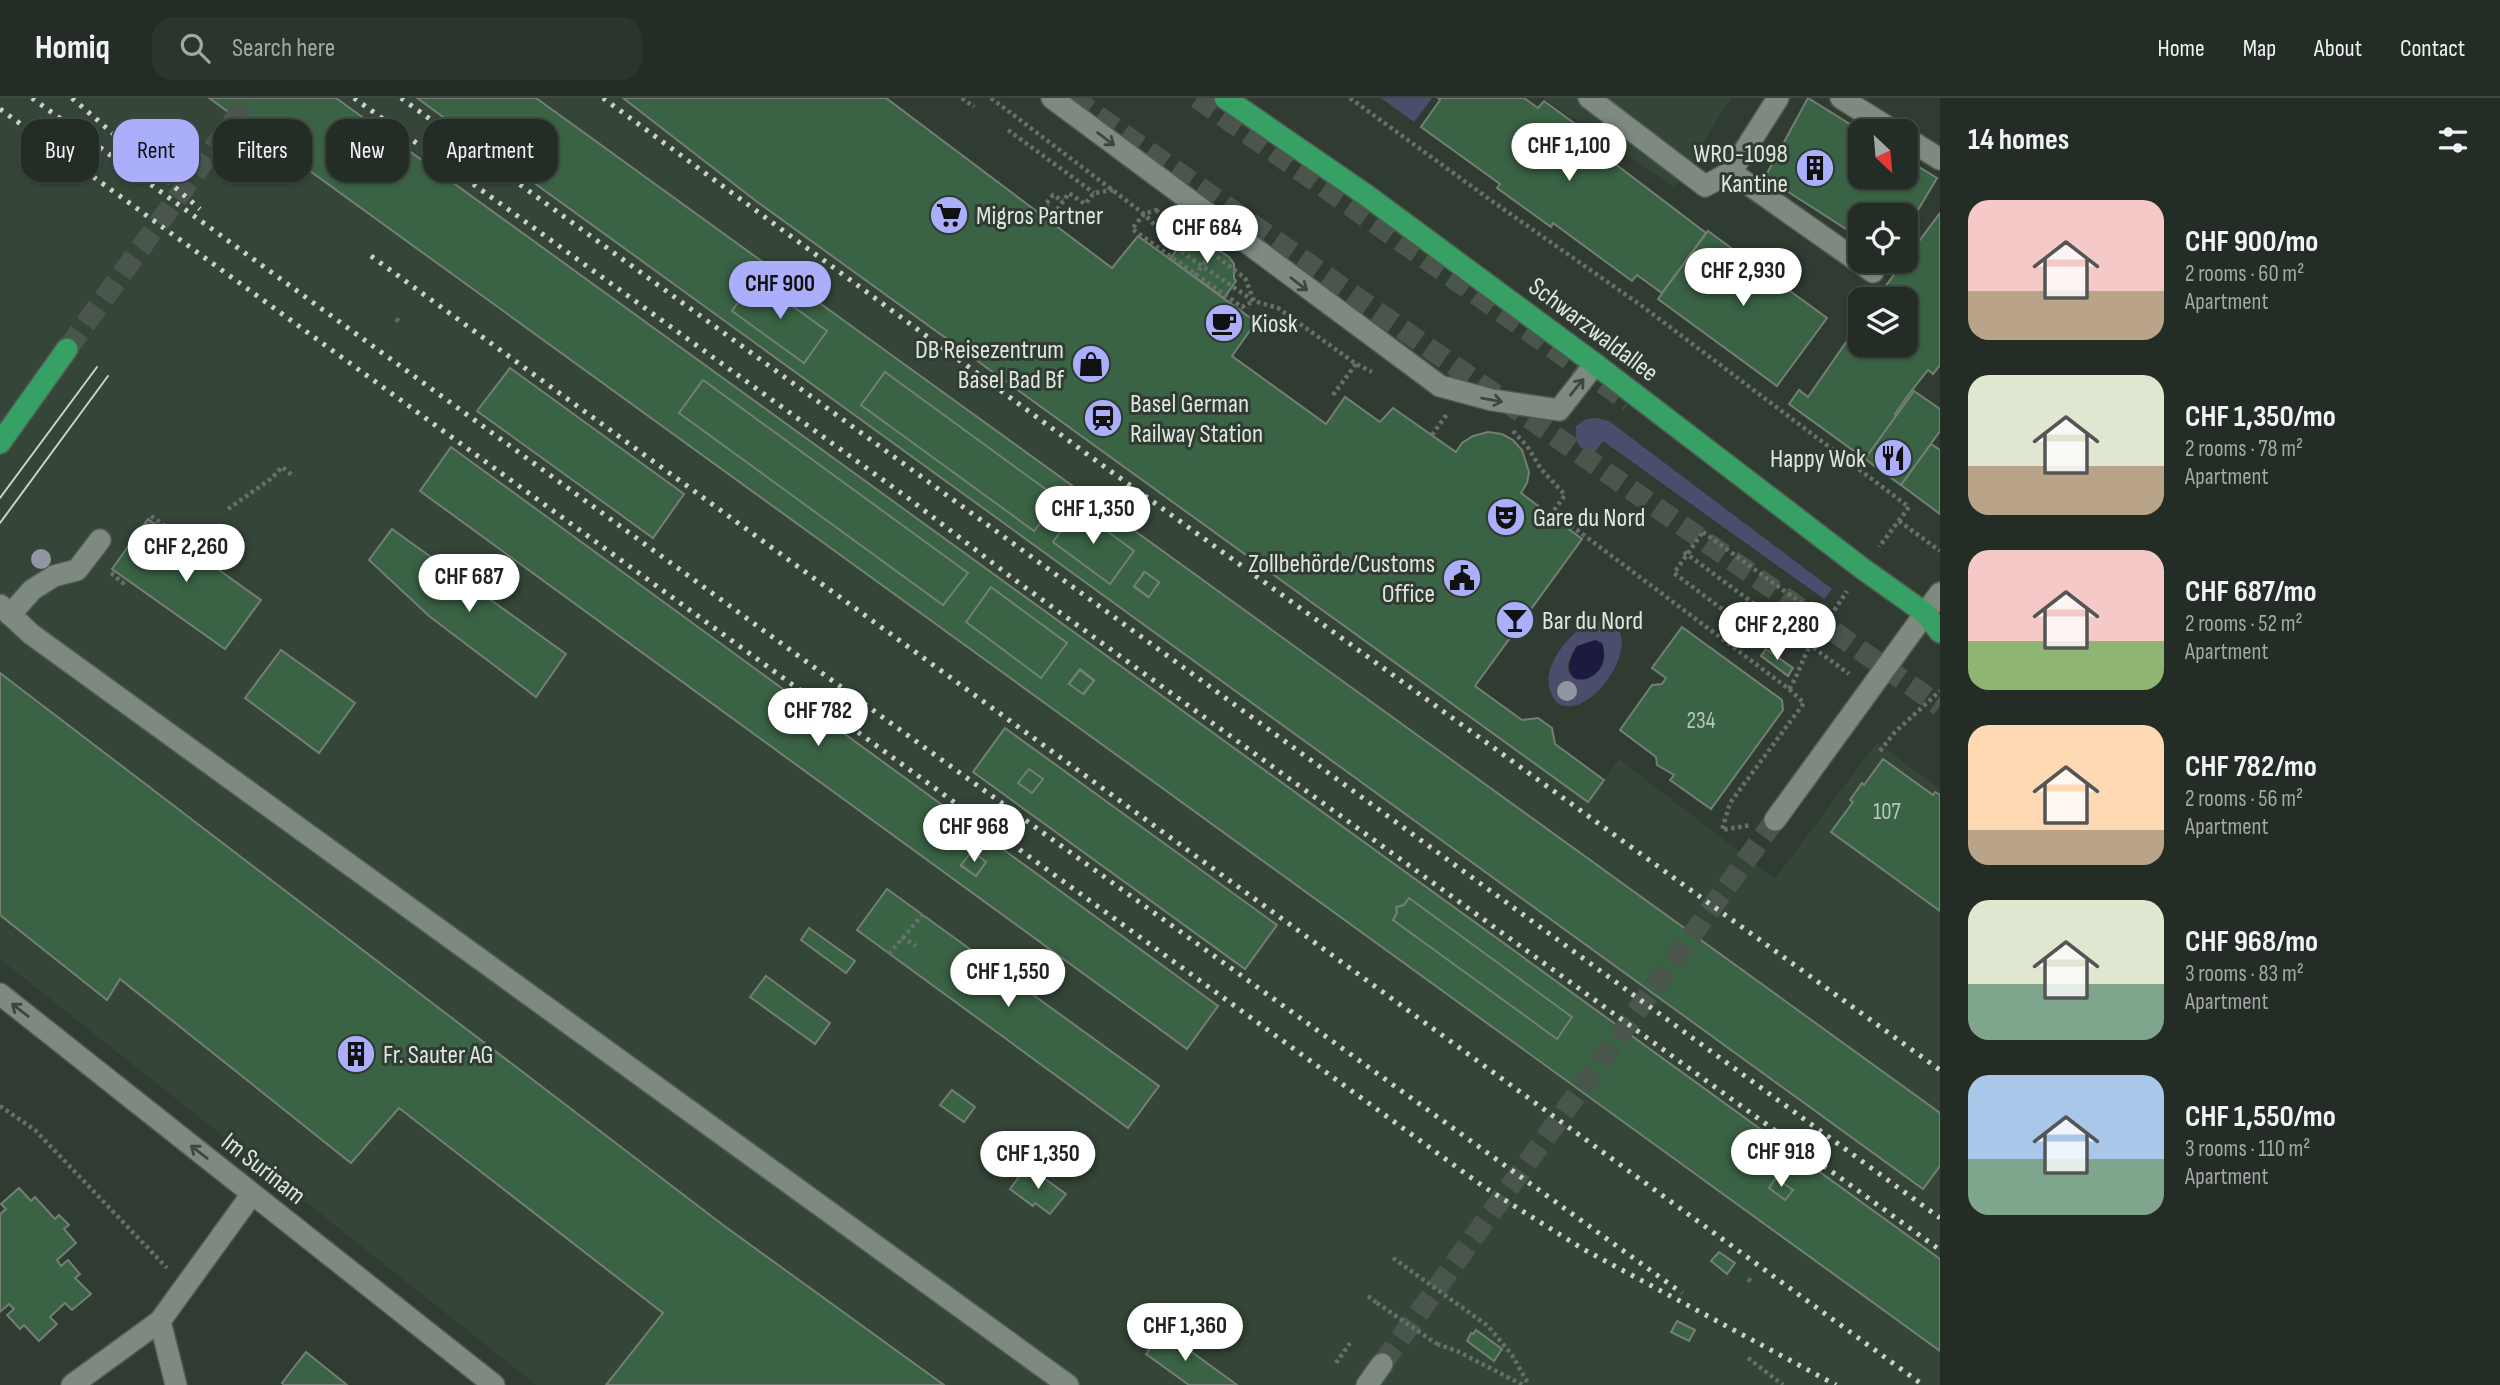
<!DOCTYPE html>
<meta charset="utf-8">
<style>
:root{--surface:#242c26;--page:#2c342e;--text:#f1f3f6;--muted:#a3a7a7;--line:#414843;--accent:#abaffb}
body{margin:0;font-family:"Sofia Sans Condensed",sans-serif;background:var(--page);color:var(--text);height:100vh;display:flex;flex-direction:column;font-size:26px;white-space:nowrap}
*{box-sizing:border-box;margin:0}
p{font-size:23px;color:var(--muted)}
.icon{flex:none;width:38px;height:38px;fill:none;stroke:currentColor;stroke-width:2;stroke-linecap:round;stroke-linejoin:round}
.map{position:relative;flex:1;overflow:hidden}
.side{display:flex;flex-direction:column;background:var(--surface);width:560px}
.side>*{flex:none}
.guide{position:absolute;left:21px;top:21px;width:665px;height:63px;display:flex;gap:14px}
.needle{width:46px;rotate:154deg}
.fabs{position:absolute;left:1848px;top:21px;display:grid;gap:14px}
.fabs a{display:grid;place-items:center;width:70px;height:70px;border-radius:14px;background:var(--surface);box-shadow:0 2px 5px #0004,0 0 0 2px var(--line);font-size:35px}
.price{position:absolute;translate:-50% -60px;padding:0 16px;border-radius:24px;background:#fff;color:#222;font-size:23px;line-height:46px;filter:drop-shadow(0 2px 4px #0008)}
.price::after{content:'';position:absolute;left:50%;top:42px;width:21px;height:16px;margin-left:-10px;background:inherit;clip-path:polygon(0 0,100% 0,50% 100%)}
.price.active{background:var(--accent);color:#111}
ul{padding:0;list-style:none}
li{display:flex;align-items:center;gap:21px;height:175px;padding:0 28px}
li span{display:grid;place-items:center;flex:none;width:196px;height:140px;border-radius:21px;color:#555}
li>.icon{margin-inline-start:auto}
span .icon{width:84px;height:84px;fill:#fffc;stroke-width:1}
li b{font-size:30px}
h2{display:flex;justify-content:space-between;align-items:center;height:84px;padding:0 28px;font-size:30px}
.chip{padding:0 24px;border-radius:21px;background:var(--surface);box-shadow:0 2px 5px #0004,0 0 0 2px var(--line);font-size:24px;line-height:63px}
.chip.active{background:var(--accent);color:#111}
header{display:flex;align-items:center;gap:42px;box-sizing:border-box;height:98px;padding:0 35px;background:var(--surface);border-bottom:2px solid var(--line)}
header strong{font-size:33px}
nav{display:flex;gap:38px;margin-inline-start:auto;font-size:24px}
.search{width:490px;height:63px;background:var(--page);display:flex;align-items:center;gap:18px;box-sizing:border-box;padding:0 24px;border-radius:21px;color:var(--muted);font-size:26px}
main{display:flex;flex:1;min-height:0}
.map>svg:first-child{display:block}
</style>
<header>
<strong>Homiq</strong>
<div class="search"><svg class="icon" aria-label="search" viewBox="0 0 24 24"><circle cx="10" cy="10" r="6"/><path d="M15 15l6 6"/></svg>Search here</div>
<nav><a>Home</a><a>Map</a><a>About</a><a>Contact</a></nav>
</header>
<main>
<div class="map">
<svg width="1940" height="1287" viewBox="0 0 1940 1287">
<rect width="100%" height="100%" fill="#303b32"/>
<g fill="#354538">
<polygon points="0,0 623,0 756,103 1588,704 1619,661 1775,781 1877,644 1940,691 1940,1287 536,1287 0,861"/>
<polygon points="1543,0 1731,0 1675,90"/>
</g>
<g fill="#4b4d6d" fill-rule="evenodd">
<polygon points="1381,0 1432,0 1414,24"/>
<path d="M1597 320 1609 323 1832 491 1824 501 1603 343 1592 358C1579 349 1574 345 1576 328L1586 321Z"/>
<path d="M1605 523C1649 532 1597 620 1561 607 1556 605 1553 600 1551 595 1541 572 1563 544 1580 531 1587 525 1596 524 1605 523ZM1577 548V582C1562 573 1569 561 1577 548Z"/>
</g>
<path fill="#1c1b3f" d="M1595 542 1602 545C1617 588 1546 598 1577 548Z"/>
<g fill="#3a6244" stroke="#737f75" stroke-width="2">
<polygon points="209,0 336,0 1940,1161 1940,1253"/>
<polygon points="417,0 536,0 1940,1015 1940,1068 1923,1091"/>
<polygon points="623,0 886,0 1112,170 1138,138 1256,224 1232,258 1326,326 1345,299 1380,324 1393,310 1456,354 1462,345 1473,338 1488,334 1502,336 1513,342 1522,352 1529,374 1527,385 1521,395 1582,441 1475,588 1522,622 1538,620 1552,630 1555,646 1604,682 1588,704 756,103"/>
<polygon points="1438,0 1524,0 1538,10 1544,3 1619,58 1614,65 1706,135 1662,195 1637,177 1632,183 1553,125 1551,129 1497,90 1500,86 1421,29 1440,2"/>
<polygon points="1808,0 1861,33 1860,79 1906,79 1906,61 1937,80 1906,132 1906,117 1860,117 1860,140 1765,79"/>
<polygon points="1940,115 1940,267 1933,276 1928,272 1909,296 1895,316 1897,318 1865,361 1789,306 1799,292 1808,299 1860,224 1860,247 1906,247 1906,201 1876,201"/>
<polygon points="1708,133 1827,220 1777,288 1658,201"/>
<polygon points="1200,140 1229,159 1234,166 1234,180 1236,183 1224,200 1170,161 1183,143 1186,145"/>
<polygon points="755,181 827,233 804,265 732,213"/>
<polygon points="510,270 684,396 653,440 477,313"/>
<polygon points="885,274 1059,401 1034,433 861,307"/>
<polygon points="703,282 968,475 943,507 679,315"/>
<polygon points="1914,293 1940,311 1940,333 1901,387 1865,361"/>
<polygon points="1931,346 1940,352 1940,416 1901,387"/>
<polygon points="451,349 1218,908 1187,951 420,393"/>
<polygon points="1077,411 1134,453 1110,486 1053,444"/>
<polygon points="148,421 261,502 225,551 112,471"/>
<polygon points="392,431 566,556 536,599 429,518 369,462"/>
<polygon points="1144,474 1159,485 1148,499 1134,489"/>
<polygon points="1145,474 1159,484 1149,499 1134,488"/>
<polygon points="991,489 1067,545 1041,580 966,524"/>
<polygon points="1682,529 1782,602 1783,612 1711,711 1670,682 1674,677 1657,667 1656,659 1620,632 1652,587 1662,586 1666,580 1652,570"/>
<polygon points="1766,551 1793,570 1788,578 1761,558"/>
<polygon points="281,552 355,605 319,655 245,600"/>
<polygon points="1080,571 1094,582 1084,596 1069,585"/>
<polygon points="1080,572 1094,583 1083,596 1069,586"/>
<polygon points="0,575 723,1127 944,1287 606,1287 663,1215 399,1010 351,1065 120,881 107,902 0,817"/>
<polygon points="1005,630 1277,827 1245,871 973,674"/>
<polygon points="1883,661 1933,697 1935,694 1940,697 1940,813 1831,734 1853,704 1850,702 1862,685 1864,687"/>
<polygon points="1029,671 1043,681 1032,695 1018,685"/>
<polygon points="972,753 986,764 976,778 961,768"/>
<polygon points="972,753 986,764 976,778 961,767"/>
<polygon points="887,791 1159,988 1128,1030 857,832"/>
<polygon points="1409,800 1572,919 1557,941 1393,822 1397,815 1396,809 1404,807"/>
<polygon points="809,830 855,863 846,875 801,842"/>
<polygon points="766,878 830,925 815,946 750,899"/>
<polygon points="952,992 975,1009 964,1024 940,1007"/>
<polygon points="1027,1068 1066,1096 1050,1116 1035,1105 1033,1108 1010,1091"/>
<polygon points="1776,1080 1793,1092 1785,1102 1769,1090"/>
<polygon points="19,1090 31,1103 35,1099 55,1121 59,1117 69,1127 64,1131 76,1145 57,1162 61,1168 68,1162 80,1176 75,1180 91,1196 72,1212 65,1205 50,1219 57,1226 39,1243 24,1227 20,1231 7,1217 14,1211 9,1206 0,1214 0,1116 6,1111 1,1106"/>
<polygon points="1719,1154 1735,1165 1727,1176 1711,1163"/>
<polygon points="1677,1223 1695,1232 1689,1243 1671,1234"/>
<polygon points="1476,1232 1502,1251 1494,1263 1467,1243 1471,1235 1473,1236"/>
<polygon points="1163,1233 1237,1287 1189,1287 1146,1256"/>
<polygon points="306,1254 347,1287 284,1287 282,1285"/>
</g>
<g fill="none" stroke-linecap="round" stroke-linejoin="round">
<polyline stroke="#4a554c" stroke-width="21" stroke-dasharray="21 10" stroke-linecap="butt" points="1382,1266 1775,722"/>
<polyline stroke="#4a554c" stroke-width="21" stroke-dasharray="21 10" stroke-linecap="butt" points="67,251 250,0"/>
<g stroke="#4a554c" stroke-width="21" stroke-dasharray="21 10" stroke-linecap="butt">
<polyline points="1072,0 1940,608"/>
<polyline points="1197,0 1629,304"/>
</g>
<g stroke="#505951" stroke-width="24">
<g id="minor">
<polyline points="1052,0 1440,288 1492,302 1559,312 1595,266"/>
<polyline points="1589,0 1705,88 1731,74"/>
<polyline points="1778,0 1731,74 1873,174"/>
<polyline points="1841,0 1894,33"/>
<polyline points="1906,40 1940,61"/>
<polyline points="0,507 31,536 1068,1287"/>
<polyline points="10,517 32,492 54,478 77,472 100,442"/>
<polyline points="1775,722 1940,495"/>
<polyline points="0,896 494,1287"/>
<polyline points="160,1223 176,1287"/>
<polyline points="72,1287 160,1223 252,1096"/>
<polyline points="1367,1287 1382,1266"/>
</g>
</g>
<g stroke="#505951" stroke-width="24">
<g id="major">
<polyline points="1225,0 1366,97 1595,266 1863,471 1925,515 1940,534"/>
<polyline points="0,345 67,251"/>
</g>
</g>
<g stroke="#667068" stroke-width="4.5" stroke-dasharray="3.5 3.5" stroke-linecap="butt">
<polyline points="962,0 974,9"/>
<polyline points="991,0 1144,116 1180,153 1254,203 1278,210 1356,266 1372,274"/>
<polyline points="1350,0 1496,106 1642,208 1909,409 1879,449"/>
<polyline points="1008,32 1094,95"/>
<polygon points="1156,112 1245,180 1254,203 1242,209 1132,131 1144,116"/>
<polyline points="1054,114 1045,107 1053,97 1063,103"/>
<polyline points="1049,123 1069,95 1085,106 1094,95 1113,92"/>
<polyline points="1195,178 1212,154"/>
<polyline points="396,221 400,224"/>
<polyline points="1333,297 1356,266"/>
<polyline points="1513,333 1527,348 1541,371 1565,397 1553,414 1789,591 1804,605 1730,705 1722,732 1751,727"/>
<polyline points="1432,337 1447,316"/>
<polyline points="228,411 272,380 282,369 292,377"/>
<polyline points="151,418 165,428 162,432"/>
<polyline points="1899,423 1940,453"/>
<polygon points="1703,434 1808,510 1778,553 1674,475"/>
<polyline points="1684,454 1849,576"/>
<polyline points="111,475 123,485 126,482"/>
<path d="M1789 591C1798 578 1801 564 1809 550 1820 531 1835 512 1847 493"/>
<polyline points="1880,653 1895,634 1940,593"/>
<polyline points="902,839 916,848"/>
<polyline points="889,856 923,816"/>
<polyline points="0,1008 35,1032 167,1170"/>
<polyline points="1393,1160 1488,1228 1512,1257 1529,1287"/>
<polyline points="1748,1181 1753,1185"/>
<polyline points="1368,1198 1377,1205"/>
<polyline points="1437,1246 1457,1253 1523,1287"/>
<polyline points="1748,1260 1783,1287"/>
<polyline points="1336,1265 1350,1245"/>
</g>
<use href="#minor" stroke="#7e8a80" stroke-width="21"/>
<use href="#major" stroke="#36a065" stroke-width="21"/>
<g stroke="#cad1cb" stroke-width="2">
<polyline points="0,400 97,269"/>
<polyline points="0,425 108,278"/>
</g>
<g stroke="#cad1cb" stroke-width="5" stroke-dasharray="3.5 7" stroke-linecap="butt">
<polyline points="32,0 892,626 1682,1195"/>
<polyline points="72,0 200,111"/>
<polyline points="354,0 908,400 1015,482 1940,1152"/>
<polyline points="401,0 1940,1120"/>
<polyline points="603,0 1091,359 1940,972"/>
<polyline points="0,11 1484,1089 1583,1151 1836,1287"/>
<polyline points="371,158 1923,1287"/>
</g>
<polyline stroke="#667068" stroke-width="4.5" stroke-dasharray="3.5 3.5" stroke-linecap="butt" points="1377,1205 1437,1246"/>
</g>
<g fill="#9096a2">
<circle cx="41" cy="461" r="10"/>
<circle cx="1567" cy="593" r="10"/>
</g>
<defs><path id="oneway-shaft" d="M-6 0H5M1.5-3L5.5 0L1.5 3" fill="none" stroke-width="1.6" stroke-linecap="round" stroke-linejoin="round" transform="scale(1.75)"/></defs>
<g stroke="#3c473e">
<use href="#oneway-shaft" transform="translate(1106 41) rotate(37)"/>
<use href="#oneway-shaft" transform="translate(1299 186) rotate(37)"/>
<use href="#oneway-shaft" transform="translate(1577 289) rotate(-51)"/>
<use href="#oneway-shaft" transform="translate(1492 302) rotate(10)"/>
<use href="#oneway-shaft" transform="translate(20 912) rotate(-142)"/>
<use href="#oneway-shaft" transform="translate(199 1054) rotate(-142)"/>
</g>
<defs>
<g id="building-disc" transform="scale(2.0125)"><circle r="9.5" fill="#abaffb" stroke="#303b32"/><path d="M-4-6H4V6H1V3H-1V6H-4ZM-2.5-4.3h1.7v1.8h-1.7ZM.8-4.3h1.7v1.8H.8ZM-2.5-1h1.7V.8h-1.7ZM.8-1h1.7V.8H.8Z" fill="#111"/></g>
<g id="supermarket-disc" transform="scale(2.0125)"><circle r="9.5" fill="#abaffb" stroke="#303b32"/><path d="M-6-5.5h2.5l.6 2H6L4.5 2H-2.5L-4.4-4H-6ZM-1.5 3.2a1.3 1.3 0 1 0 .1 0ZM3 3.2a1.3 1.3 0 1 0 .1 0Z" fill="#111"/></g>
<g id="cafe-disc" transform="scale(2.0125)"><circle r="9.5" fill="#abaffb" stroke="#303b32"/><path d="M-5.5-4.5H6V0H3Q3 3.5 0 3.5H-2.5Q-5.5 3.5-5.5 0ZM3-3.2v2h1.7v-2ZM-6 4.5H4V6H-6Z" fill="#111"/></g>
<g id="shop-disc" transform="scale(2.0125)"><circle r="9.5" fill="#abaffb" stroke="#303b32"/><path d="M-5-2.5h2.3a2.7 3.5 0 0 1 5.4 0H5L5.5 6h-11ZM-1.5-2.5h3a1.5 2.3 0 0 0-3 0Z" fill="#111"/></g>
<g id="station-disc" transform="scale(2.0125)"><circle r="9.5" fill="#abaffb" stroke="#303b32"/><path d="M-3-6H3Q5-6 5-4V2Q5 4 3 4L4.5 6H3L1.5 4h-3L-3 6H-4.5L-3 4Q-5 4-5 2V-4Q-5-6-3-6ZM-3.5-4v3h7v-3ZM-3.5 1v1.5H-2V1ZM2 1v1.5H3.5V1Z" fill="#111"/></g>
<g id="restaurant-disc" transform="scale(2.0125)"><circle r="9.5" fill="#abaffb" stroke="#303b32"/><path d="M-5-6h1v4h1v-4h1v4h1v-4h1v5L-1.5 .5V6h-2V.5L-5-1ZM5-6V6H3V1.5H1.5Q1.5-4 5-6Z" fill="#111"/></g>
<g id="theatre-disc" transform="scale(2.0125)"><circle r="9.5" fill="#abaffb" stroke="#303b32"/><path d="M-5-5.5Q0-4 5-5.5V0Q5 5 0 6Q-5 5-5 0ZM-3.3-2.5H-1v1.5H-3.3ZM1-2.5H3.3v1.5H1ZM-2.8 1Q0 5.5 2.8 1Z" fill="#111"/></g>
<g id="civic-disc" transform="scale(2.0125)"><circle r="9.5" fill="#abaffb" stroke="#303b32"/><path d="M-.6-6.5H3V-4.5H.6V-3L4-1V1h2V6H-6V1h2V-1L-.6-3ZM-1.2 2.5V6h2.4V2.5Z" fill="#111"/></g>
<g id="bar-disc" transform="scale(2.0125)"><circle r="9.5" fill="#abaffb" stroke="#303b32"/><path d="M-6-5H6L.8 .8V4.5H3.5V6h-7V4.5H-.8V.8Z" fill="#111"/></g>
</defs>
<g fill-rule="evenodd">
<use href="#building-disc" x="1815" y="70"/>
<use href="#supermarket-disc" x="949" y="117"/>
<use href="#cafe-disc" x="1224" y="225"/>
<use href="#shop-disc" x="1091" y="266"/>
<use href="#station-disc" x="1103" y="320"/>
<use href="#restaurant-disc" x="1893" y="360"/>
<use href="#theatre-disc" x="1506" y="419"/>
<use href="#civic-disc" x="1462" y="480"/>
<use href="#bar-disc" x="1515" y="522"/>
<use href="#building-disc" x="356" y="956"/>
</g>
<g text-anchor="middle" stroke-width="6" stroke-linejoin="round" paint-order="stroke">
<g font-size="23" fill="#b6c5b9">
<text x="1701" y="630">234</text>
<text x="1887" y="721">107</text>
</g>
<g font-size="26" fill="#dfe6e0" stroke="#303b32" text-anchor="start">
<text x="1788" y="64" text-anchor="end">WRO-1098<tspan x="1788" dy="30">Kantine</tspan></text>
<text x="976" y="126">Migros Partner</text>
<text x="1251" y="234">Kiosk</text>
<text x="1064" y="260" text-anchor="end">DB Reisezentrum<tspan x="1064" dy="30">Basel Bad Bf</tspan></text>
<text x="1130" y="314">Basel German<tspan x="1130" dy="30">Railway Station</tspan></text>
<text x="1866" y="369" text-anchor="end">Happy Wok</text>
<text x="1533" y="428">Gare du Nord</text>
<text x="1435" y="474" text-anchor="end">Zollbehörde/Customs<tspan x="1435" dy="30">Office</tspan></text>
<text x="1542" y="531">Bar du Nord</text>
<text x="383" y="965">Fr. Sauter AG</text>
</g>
<g font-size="26" fill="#dfe6e0" stroke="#303b32">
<text transform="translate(1594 231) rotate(37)" y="9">Schwarzwaldallee</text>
<text transform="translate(264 1070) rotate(38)" y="9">Im Surinam</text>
</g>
</g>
</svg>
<div class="fabs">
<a><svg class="needle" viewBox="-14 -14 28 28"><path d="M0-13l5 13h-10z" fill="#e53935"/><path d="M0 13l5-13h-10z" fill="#a3a7a7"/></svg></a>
<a><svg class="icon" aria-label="locate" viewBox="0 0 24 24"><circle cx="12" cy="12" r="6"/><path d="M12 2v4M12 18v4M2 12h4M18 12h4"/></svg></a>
<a><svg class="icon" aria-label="layers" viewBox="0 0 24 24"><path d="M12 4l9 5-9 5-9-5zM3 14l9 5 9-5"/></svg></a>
</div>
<b class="price" style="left:1569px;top:85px">CHF 1,100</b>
<b class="price" style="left:1207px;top:167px">CHF 684</b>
<b class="price" style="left:1743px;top:210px">CHF 2,930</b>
<b class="price active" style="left:780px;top:223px">CHF 900</b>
<b class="price" style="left:1093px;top:448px">CHF 1,350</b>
<b class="price" style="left:186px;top:486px">CHF 2,260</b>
<b class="price" style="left:469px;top:516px">CHF 687</b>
<b class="price" style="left:1777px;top:564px">CHF 2,280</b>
<b class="price" style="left:818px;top:650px">CHF 782</b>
<b class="price" style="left:974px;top:766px">CHF 968</b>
<b class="price" style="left:1008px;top:911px">CHF 1,550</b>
<b class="price" style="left:1781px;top:1091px">CHF 918</b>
<b class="price" style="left:1038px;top:1093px">CHF 1,350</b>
<b class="price" style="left:1185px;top:1265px">CHF 1,360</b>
<div class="guide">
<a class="chip">Buy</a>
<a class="chip active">Rent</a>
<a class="chip">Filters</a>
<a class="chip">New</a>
<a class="chip">Apartment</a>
</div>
</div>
<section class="side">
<h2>14 homes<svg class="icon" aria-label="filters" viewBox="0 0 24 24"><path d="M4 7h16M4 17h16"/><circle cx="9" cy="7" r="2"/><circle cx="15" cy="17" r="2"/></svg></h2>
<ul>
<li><span style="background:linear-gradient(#f6c9c9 65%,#b9a48a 0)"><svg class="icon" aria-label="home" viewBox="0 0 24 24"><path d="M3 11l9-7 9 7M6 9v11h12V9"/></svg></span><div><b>CHF 900/mo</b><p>2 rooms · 60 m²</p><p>Apartment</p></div></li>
<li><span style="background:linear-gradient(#dfe7d0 65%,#b9a48a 0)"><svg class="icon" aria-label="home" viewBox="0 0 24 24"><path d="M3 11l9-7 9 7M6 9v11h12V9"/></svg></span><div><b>CHF 1,350/mo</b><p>2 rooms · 78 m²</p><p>Apartment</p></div></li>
<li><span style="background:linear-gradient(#f6c9c9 65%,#8fb573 0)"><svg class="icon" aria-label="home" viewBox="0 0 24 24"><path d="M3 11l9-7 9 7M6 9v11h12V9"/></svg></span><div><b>CHF 687/mo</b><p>2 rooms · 52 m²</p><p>Apartment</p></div></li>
<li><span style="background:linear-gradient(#ffd9b3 75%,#b9a48a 0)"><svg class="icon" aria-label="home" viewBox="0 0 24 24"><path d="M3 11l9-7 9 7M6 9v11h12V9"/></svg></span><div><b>CHF 782/mo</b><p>2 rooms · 56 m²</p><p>Apartment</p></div></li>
<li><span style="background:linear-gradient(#dfe7d0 60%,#7fa58c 0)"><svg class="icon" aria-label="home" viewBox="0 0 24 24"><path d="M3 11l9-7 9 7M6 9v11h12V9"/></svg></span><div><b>CHF 968/mo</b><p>3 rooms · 83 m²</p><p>Apartment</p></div></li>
<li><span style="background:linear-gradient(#a9c7e8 60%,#7fa58c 0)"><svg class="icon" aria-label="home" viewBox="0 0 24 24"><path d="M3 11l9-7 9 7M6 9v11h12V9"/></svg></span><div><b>CHF 1,550/mo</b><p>3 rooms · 110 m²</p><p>Apartment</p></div></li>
</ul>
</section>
</main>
